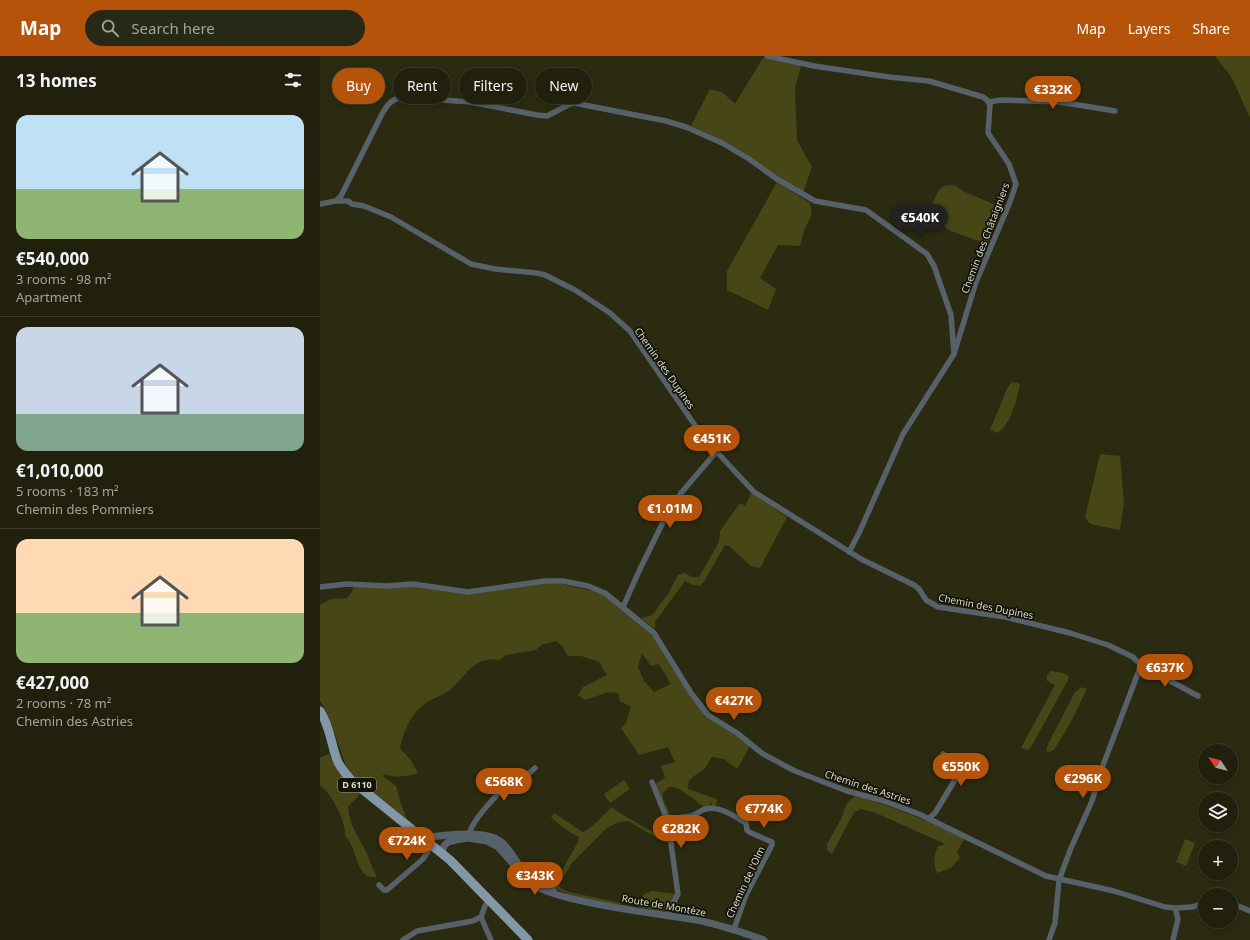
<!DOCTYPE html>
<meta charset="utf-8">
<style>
:root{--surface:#20200d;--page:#282816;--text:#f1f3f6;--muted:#a2a39d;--line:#3d3e2e;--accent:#b45309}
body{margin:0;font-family:"Noto Sans",sans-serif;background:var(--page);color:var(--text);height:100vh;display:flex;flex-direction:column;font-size:15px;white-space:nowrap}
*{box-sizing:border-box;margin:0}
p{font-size:13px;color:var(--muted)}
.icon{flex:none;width:22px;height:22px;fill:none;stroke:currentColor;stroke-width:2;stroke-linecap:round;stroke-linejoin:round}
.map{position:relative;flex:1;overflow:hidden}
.sheet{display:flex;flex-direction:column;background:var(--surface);width:320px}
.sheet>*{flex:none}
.guide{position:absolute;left:12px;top:12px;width:380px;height:36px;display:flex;gap:8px}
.needle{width:26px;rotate:305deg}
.buttons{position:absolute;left:878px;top:688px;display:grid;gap:8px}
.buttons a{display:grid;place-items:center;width:40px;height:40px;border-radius:50%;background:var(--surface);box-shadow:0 2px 6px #0003,0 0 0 1px var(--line);font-size:20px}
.price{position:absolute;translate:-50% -34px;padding:0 9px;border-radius:14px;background:var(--accent);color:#fff;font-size:13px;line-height:26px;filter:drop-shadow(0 1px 2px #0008)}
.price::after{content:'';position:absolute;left:50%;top:24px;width:12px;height:9px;margin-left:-6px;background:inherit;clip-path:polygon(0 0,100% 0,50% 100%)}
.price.selected{background:#222;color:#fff}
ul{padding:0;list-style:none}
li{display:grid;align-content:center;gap:8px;height:212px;padding:0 16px}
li+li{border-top:1px solid var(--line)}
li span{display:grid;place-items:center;height:124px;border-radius:12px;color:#555}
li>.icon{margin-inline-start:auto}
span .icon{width:72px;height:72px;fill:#fffc;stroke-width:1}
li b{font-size:17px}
h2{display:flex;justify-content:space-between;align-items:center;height:48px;padding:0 16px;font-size:17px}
.tag{padding:0 14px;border-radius:18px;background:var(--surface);box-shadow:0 2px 6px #0003,0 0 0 1px var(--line);font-size:14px;line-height:36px}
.tag.selected{background:var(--accent);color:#fff}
header{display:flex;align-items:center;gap:24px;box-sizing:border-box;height:56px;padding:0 20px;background:var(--accent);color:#fff}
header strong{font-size:19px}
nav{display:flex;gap:22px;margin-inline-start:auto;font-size:14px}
.search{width:280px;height:36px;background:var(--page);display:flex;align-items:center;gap:10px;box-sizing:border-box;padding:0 14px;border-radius:22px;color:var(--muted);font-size:15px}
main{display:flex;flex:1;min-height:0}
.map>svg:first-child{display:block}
</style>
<header>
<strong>Map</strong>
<div class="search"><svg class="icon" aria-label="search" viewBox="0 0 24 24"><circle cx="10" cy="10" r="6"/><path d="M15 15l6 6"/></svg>Search here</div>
<nav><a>Map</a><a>Layers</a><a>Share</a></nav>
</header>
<main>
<section class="sheet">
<h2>13 homes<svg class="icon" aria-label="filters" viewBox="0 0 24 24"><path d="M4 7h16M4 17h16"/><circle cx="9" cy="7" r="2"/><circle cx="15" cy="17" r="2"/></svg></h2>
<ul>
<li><span style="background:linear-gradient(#bfe0f5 60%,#8fb573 0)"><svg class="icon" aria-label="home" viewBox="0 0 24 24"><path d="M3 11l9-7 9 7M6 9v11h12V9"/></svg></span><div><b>€540,000</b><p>3 rooms · 98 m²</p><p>Apartment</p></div></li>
<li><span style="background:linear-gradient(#c9d6e8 70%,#7fa58c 0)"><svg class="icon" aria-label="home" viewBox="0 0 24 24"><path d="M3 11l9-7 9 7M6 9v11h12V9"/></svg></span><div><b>€1,010,000</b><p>5 rooms · 183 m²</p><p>Chemin des Pommiers</p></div></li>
<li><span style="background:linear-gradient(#ffd9b3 60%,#8fb573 0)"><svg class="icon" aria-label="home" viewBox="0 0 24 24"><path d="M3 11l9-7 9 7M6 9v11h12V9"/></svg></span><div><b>€427,000</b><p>2 rooms · 78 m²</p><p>Chemin des Astries</p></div></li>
</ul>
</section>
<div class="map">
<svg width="930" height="884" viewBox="0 0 930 884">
<rect width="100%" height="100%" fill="#2b2b11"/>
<g fill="#474617" fill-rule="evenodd">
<polygon points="895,0 930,0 930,62 912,22"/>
<path d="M443 2 481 10 475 32 477 84 492 111 483 137C446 113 411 87 371 70L390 33 402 36 415 48Z"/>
<polygon points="457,126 490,147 492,158 485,172 480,190 458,189 440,222 456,233 448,254 407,234 407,215"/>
<polygon points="634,129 645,136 683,152 667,188 631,175 607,160 618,135 624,130"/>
<path d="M693 326 698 327 700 329C696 345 692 366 678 377L670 374 687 333 691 327Z"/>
<polygon points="780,398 800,400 804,447 800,474 770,468 765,461"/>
<polygon points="431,437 467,461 440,512 431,510 409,490 405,489 385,524 380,530 373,529 365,525 335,566 335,573 321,562 332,559 348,538 358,519 364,517 373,521 379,521 399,486 400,475 420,447 425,450"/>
<path d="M218 528H242L281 537 332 579 385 660 415 678 430 690 418 712H416L404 703 392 701C389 704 388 709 385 712 379 719 366 721 368 733L397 743V746L395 751 391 750 392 747 391 746 389 749 384 751C375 745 359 729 349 731L343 737V743L350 758 357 760 350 764 334 729 345 722 341 710 355 706 348 691 319 699 301 672 306 667 311 651 300 645 298 637 289 636 265 644 258 639 263 631 287 619 279 606 261 600H248L242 590 236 585 221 589 216 594 186 599 179 604C153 600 147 619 130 634 122 640 111 643 103 649 90 659 83 677 80 692L90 703 98 717C86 721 77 722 64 718L63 720 76 730 81 748 87 763 41 727 27 713 14 675 5 653 0 645V549L11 543 27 542 32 536 34 530H90L138 537ZM322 597 331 610 339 608 351 628 334 636 324 625 318 611Z"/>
<polygon points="731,615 743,617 749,620 747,626 711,691 708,694 701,692 735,629 727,625 727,619"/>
<polygon points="762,631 767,633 751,666 734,694 730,696 726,695 728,688 755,636"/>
<path d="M9 698C16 714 27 726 40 738L28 751C29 770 41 784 48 800 51 808 53 814 57 821 35 825 38 791 25 780 26 764 12 739 0 729V702Z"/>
<polygon points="304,724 310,733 290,747 284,738"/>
<path d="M535 740C573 750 609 765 644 783L637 796 640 802 631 812 617 817C613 808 614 798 618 790L624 789 623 787 556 757 541 753 534 756 512 798 507 794V788L521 763 527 747Z"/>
<path d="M292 751 298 756 350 786 348 787 344 786 308 765 298 766 287 772 252 807 239 828C239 833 245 834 249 836L301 847 299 849C278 845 253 843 233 831L259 784V781C250 777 238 768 231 761L234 757 263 776C269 775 286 756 292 751Z"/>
<polygon points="865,783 875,787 866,810 856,806"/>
<path d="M332 835 356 838 347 854 339 855 318 851C319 842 324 837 332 835Z"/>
</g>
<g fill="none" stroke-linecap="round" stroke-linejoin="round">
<g stroke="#566169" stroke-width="5.5">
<polyline points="447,0 494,10 569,21 609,25 663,41 667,44 670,49 668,77 689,108 696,128 690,146 656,226 634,298 583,378 539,477 529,496"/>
<polyline points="669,46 681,44 740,46 795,55"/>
<path d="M16 145 21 140 62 58C67 49 71 44 81 41L150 46 217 59 227 60 248 49 254 47 346 65 366 71 402 87 429 103 457 123 495 145 546 154 607 198 614 210 631 259 634 298"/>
<polyline points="0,148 16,145 28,145 32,148 44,150 71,161 151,208 175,213 217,217 225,219 255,234 290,257 310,275 383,381 434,436 541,503 594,529 599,533 606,544 618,551 685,561 750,577 788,589 813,601 821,609 878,640"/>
<polyline points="0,531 27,528 67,530 93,528 148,536 225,525 243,525 268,530 285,537 334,577 371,637 388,659 417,677 443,698 475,715 527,735 564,745 599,758 726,820 794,835 845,851 855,852 872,851 885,847"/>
<polyline points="303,551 320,513 348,456 361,437 397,395"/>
<polyline points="332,726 348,766 358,838 347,859"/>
<polyline points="609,762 615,757 639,717 636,710 623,698"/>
<path d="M349 768C354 760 362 762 371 760 376 759 380 755 385 753 399 749 414 760 426 767L427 774 429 776 452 786V789L426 839 414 873"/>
<path d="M148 782C151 764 175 742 186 729L192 725 205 721 215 712"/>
<polyline points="59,829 64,834 67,834 103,803 112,789"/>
<polyline points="169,844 165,850 161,861 171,884"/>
<polyline points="911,847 930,855"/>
<polyline points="83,884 97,875 153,865 161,861"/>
<polyline points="729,884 735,867 739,824 751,792 772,745 782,712 821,609"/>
<polyline points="853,884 858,863 855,852"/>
</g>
<g stroke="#566169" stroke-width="7">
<path d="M104 782C123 779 164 773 180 785 188 790 193 801 199 809"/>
<polyline points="122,797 124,790 128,786 136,784 148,782 167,785 178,791 195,810 200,815 233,834"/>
<path d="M209 821C210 823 210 825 211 826 225 845 348 859 377 864 400 869 422 876 444 884"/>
</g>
<path stroke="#8297a8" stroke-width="9" d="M0 655C10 670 11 688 17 704 20 712 27 719 32 725L130 804 208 884"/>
</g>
<g text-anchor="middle" stroke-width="3.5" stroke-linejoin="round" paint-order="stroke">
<rect fill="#131308" stroke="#9fa091" stroke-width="1" x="18" y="722" width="38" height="14" rx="3"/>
<g font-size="9" font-weight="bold" fill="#dbdccc">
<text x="37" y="732">D 6110</text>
</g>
<g font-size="10" fill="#dbdccc" stroke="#131308">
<text transform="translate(665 182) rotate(-69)" y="4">Chemin des Châtaigniers</text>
<text transform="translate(345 312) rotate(55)" y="4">Chemin des Dupines</text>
<text transform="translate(666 550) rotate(11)" y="4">Chemin des Dupines</text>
<text transform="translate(548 731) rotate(18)" y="4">Chemin des Astries</text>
<text transform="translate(425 826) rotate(-65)" y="4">Chemin de l'Olm</text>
<text transform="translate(344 849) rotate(10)" y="4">Route de Montèze</text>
</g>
</g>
</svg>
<div class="buttons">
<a><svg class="needle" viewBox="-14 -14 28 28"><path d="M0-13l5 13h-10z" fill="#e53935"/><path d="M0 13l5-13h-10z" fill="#a2a39d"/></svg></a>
<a><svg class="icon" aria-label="layers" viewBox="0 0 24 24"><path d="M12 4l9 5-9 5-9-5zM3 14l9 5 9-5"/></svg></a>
<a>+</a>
<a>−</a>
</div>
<b class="price" style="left:733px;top:54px">€332K</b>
<b class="price selected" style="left:600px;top:182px">€540K</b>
<b class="price" style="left:392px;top:403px">€451K</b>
<b class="price" style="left:350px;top:473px">€1.01M</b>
<b class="price" style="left:845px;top:632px">€637K</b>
<b class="price" style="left:414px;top:665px">€427K</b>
<b class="price" style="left:641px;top:731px">€550K</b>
<b class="price" style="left:763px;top:743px">€296K</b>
<b class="price" style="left:184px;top:746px">€568K</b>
<b class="price" style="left:444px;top:773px">€774K</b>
<b class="price" style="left:361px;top:793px">€282K</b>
<b class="price" style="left:87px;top:805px">€724K</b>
<b class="price" style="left:215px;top:840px">€343K</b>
<div class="guide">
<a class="tag selected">Buy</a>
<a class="tag">Rent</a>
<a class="tag">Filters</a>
<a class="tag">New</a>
</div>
</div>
</main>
